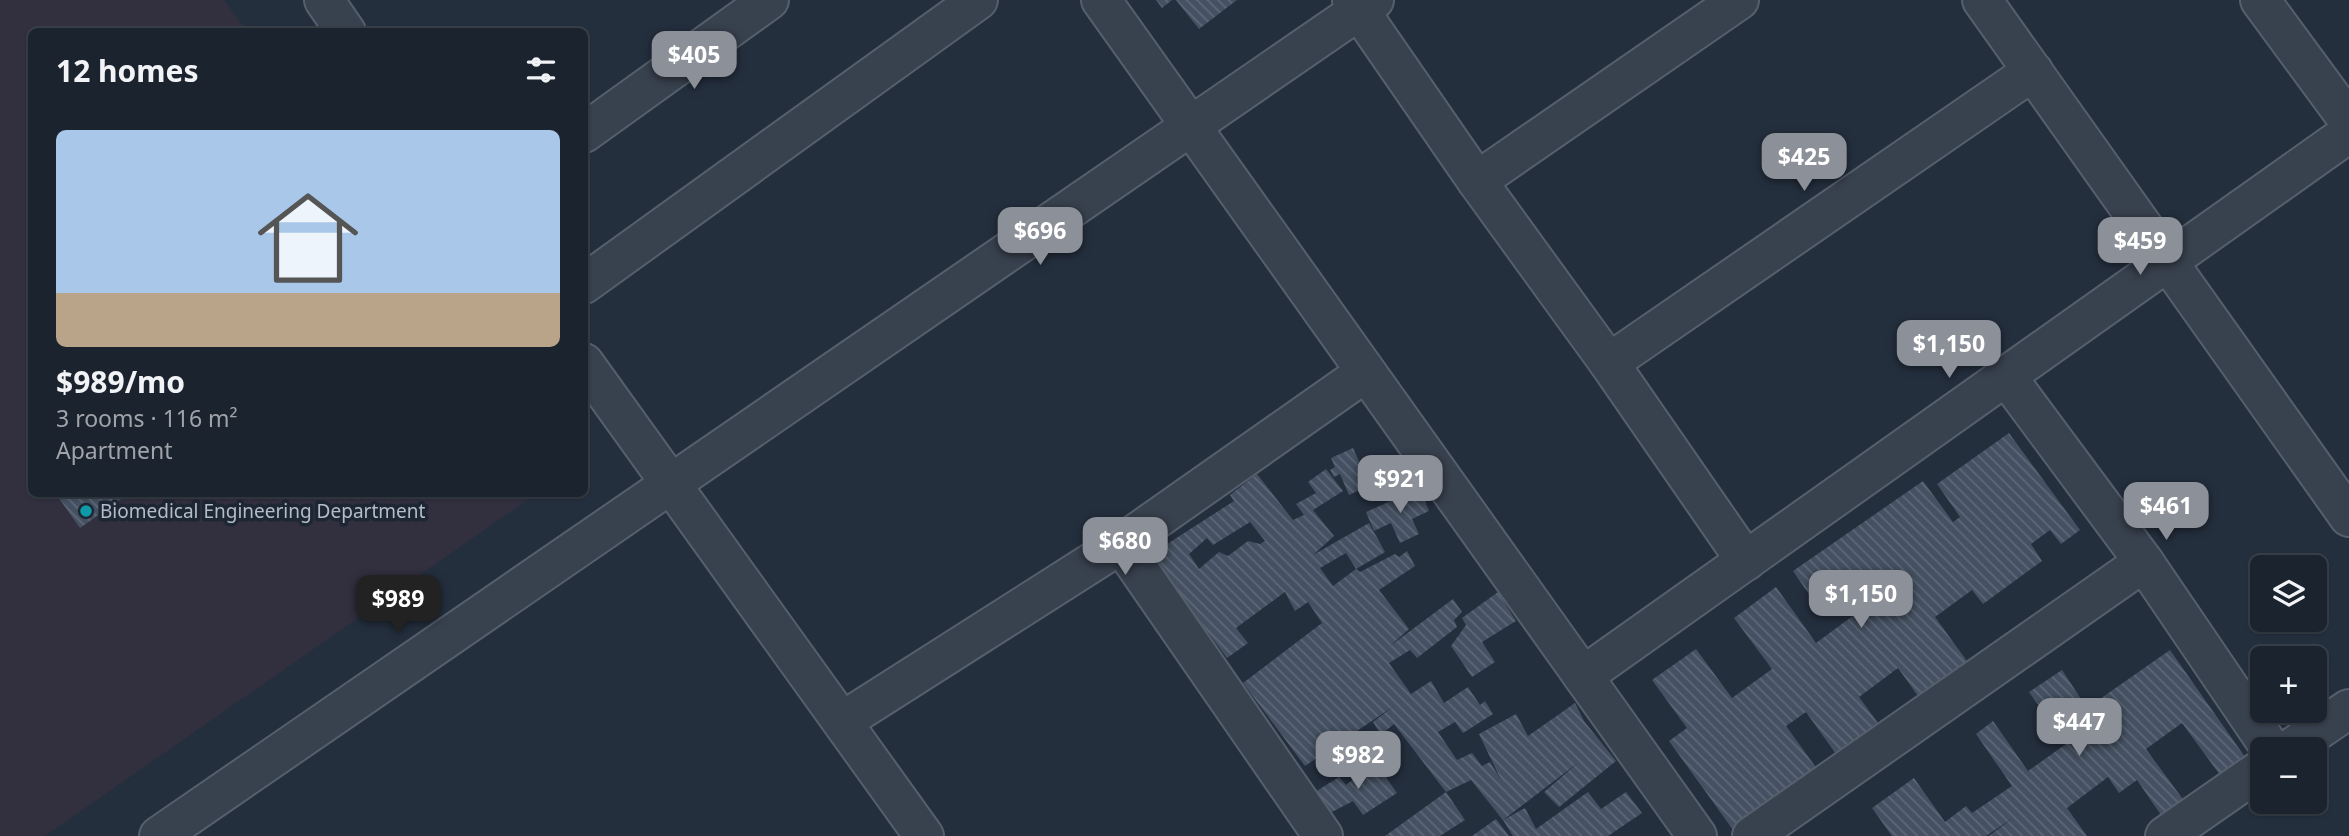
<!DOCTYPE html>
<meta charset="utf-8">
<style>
:root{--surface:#1b232e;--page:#242b36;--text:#f1f3f6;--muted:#a0a4aa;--line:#39404a;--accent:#8c9099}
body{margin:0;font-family:"Noto Sans",sans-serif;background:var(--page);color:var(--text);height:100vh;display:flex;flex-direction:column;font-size:26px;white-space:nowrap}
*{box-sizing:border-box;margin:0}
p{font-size:23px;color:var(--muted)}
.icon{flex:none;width:38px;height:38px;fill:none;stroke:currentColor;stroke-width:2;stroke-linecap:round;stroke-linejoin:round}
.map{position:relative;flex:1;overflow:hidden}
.drawer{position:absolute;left:28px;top:28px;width:560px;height:469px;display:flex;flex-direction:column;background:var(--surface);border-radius:10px;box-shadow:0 2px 5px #0004,0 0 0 2px var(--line)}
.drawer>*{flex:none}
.controls{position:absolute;left:2250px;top:555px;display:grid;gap:14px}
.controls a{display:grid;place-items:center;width:77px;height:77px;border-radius:10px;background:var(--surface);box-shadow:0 2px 5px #0004,0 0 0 2px var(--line);font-size:35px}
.price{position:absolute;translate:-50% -60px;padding:0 16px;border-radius:14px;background:var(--accent);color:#fff;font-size:23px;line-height:46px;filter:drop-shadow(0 2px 4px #0008)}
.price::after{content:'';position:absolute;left:50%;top:42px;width:21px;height:16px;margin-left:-10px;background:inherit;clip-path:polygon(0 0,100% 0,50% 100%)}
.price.active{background:#222;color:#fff}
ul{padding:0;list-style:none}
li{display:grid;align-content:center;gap:14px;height:371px;padding:0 28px}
li span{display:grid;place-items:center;height:217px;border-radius:10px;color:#555}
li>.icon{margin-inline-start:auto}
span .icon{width:126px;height:126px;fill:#fffc;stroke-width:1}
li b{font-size:30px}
h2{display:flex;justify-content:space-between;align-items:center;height:84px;padding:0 28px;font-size:30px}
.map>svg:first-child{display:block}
</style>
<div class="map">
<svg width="2349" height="836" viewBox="0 0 2349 836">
<defs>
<pattern id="building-back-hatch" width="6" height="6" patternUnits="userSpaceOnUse" patternTransform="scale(1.75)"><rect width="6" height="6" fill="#455162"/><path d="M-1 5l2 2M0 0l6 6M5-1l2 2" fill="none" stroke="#5d6877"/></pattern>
</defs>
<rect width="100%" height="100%" fill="#242f3e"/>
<polygon fill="#32303f" points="0,0 224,0 247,31 32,32 32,494 536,494 45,836 0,836"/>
<g fill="url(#building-back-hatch)" fill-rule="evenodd">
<polygon points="1156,0 1172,0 1162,8"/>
<polygon points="1176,0 1237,0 1199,29"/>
<polygon points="2009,433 2080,530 2061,544 2050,530 2031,544 2042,561 1983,604 1972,590 1935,617 1972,668 1923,703 1898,668 1859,697 1883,730 1841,761 1806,712 1786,726 1820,773 1736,834 1669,741 1687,728 1652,680 1696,649 1732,698 1772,669 1734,618 1776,587 1816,643 1854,615 1830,583 1810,596 1793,571 1923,481 1953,522 1960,517 1937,484"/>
<polygon points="1353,448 1370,485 1349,495 1340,474 1334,477 1330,470 1335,467 1331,458"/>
<path d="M1326 469 1343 491 1313 510 1334 536 1313 555 1369 523 1385 552 1356 569 1346 553 1320 568 1333 586 1356 569 1360 572 1395 554 1399 557 1407 551 1415 566 1379 590 1409 629 1390 646 1453 599 1462 612 1454 620 1457 627 1417 658 1410 650 1389 663 1411 694 1431 681 1444 703 1468 687 1480 705 1485 701 1493 714 1463 733 1455 722 1438 732 1457 760 1472 753 1482 766 1490 762 1501 780 1479 734 1516 714 1528 736 1575 703 1584 721 1616 761 1559 807 1544 792 1579 762 1503 820 1471 780 1446 792 1394 724 1381 735 1373 722 1394 706 1305 766 1243 683 1322 623 1308 602 1295 611 1285 592 1236 628 1248 643 1227 658 1150 555 1234 501 1230 495 1257 474 1293 520 1304 515 1296 504 1316 493 1308 482ZM1250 522 1265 541 1260 544 1248 541 1228 556 1219 552 1199 569 1189 554 1207 538 1213 545Z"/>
<polygon points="1420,488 1429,511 1412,519 1419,534 1400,543 1391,523 1374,531 1366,512"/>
<polygon points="56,494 128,494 80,528"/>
<polygon points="1498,592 1516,621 1482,642 1495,662 1472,677 1451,646 1466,625 1462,618"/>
<polygon points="2170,650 2245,757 2220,775 2182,723 2146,749 2185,802 2163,818 2137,780 2119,793 2108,777 2067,808 2087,836 1989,836 2013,818 1986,836 1892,836 1872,808 1914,778 1945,822 1966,806 1972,813 2012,786 1976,734 1993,721 2028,771 2066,744 2029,692 2062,670 2087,708"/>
<polygon points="1375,762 1397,793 1363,815 1353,801 1330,813 1315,792 1339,777 1346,785"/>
<polygon points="1446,792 1465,820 1440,836 1385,836"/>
<polygon points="1588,792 1601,809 1626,792 1642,813 1608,836 1513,836 1503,820 1525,808 1536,829"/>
<polygon points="1496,819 1509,836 1472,836"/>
</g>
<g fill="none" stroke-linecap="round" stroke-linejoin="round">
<g stroke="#565f6c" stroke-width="42">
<g id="minor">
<polyline points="324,0 346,32"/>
<polyline points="1101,0 1697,836"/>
<polyline points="1352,0 1477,181 1609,363 1746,561"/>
<polyline points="1982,0 2349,517"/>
<polyline points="2260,0 2349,121"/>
<polyline points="584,133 769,0"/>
<polyline points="1477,181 1739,0"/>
<polyline points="584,284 978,0"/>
<polyline points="584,363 924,836"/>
<polyline points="1609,363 2033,71"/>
<polyline points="2006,376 2144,562 2271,749"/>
<polyline points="1121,544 1323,836"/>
<polyline points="1583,676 2349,133"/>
<polyline points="843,721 1121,544 1366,372"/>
<polyline points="2290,749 2349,709"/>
<polyline points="159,836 1374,0"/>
<polyline points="1752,836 2144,562"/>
<polyline points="2165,836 2263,768"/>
</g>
</g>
<use href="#minor" stroke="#38414e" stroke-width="38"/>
</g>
<circle fill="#0f9aa8" stroke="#1d2633" stroke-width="2.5" cx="86" cy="511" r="7"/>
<g text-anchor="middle" stroke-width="7" stroke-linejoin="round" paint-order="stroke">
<g font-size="19" fill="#b4bcc9" stroke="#1d2633" text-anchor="start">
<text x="100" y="518">Biomedical Engineering Department</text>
</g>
</g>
</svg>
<div class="controls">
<a><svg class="icon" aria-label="layers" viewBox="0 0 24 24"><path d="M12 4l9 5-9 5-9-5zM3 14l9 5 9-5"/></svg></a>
<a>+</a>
<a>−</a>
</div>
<b class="price" style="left:694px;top:91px">$405</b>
<b class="price" style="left:1804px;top:193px">$425</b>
<b class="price" style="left:1040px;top:267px">$696</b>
<b class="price" style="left:2140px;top:277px">$459</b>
<b class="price" style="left:1949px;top:380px">$1,150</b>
<b class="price" style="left:1400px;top:515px">$921</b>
<b class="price" style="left:2166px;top:542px">$461</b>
<b class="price" style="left:1125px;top:577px">$680</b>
<b class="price" style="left:1861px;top:630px">$1,150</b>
<b class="price active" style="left:398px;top:635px">$989</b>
<b class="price" style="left:2079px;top:758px">$447</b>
<b class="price" style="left:1358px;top:791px">$982</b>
<section class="drawer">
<h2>12 homes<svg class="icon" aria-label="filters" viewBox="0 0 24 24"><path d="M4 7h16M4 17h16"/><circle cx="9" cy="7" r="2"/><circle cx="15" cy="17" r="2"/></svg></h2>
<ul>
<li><span style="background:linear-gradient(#a9c7e8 75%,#b9a48a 0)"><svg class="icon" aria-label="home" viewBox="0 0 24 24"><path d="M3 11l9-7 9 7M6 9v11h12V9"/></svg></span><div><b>$989/mo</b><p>3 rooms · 116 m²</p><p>Apartment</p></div></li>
</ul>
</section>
</div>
